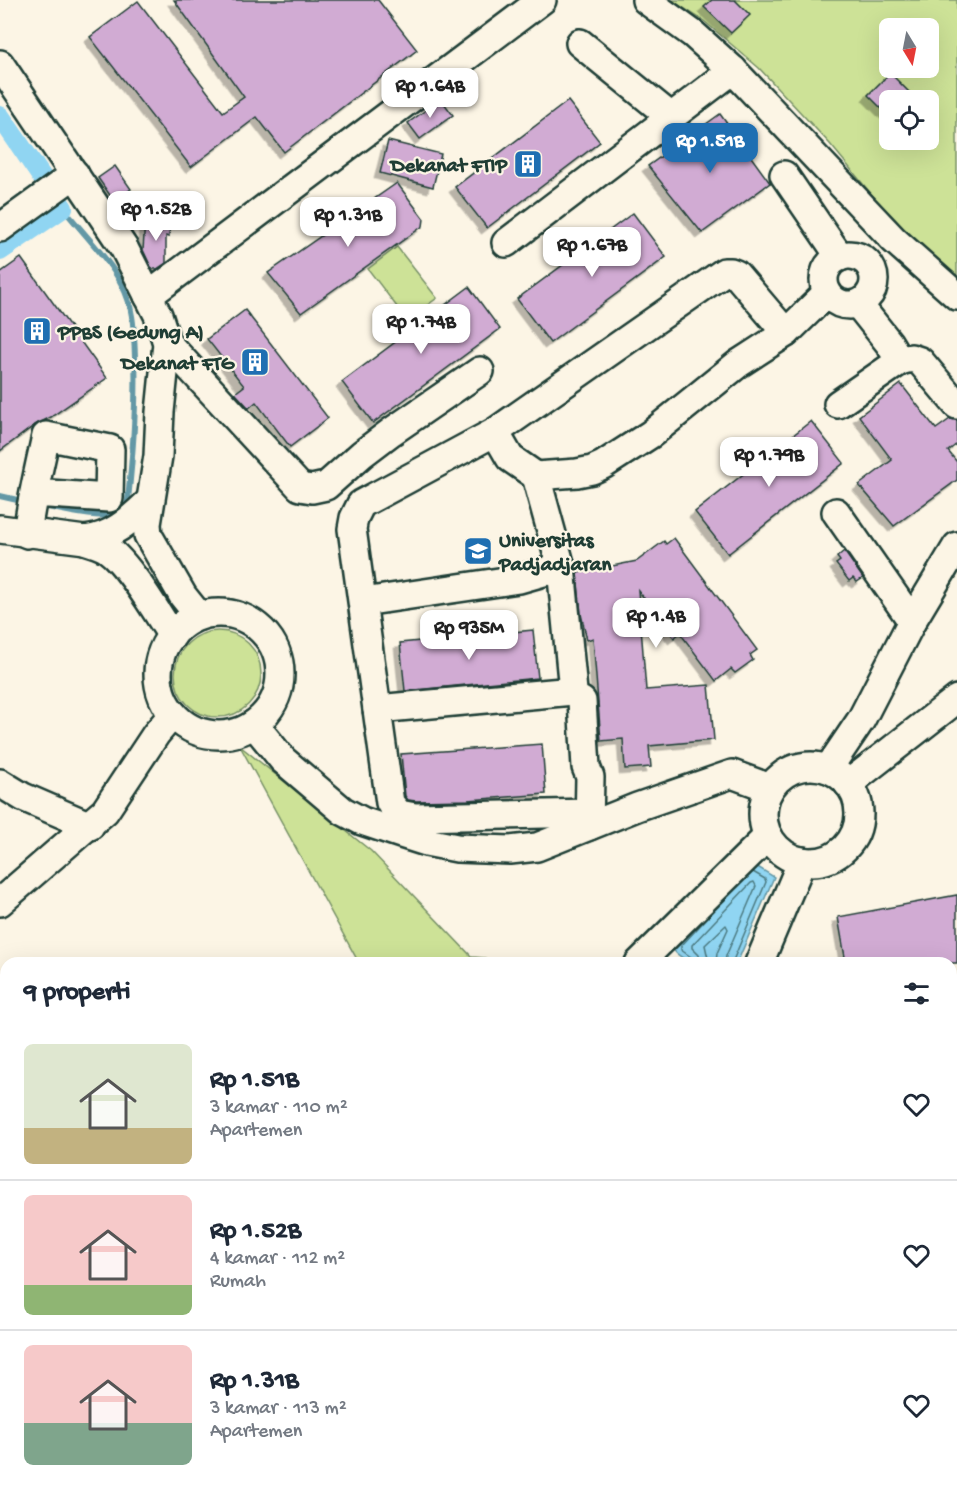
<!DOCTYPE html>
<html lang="id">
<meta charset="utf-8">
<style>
:root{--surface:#fff;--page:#f6f6f7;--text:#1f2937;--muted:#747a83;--line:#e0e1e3;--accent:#1f6fb2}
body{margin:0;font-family:"Gochi Hand",sans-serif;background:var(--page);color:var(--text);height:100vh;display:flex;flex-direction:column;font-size:22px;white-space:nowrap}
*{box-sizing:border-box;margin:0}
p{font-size:20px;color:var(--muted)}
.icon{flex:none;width:33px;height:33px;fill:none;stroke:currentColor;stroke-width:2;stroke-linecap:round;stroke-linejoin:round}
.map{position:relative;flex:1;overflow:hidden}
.panel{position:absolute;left:0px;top:957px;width:957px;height:534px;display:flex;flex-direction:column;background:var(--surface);border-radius:18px 18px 0 0;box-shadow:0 6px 24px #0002}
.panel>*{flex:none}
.needle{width:39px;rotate:170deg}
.tools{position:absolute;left:879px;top:18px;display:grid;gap:12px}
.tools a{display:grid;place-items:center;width:60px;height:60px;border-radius:9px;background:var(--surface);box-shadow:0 6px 24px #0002;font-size:30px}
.price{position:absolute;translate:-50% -51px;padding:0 14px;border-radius:12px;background:#fff;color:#222;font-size:20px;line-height:39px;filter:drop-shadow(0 2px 3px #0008)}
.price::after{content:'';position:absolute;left:50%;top:36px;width:18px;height:14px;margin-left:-9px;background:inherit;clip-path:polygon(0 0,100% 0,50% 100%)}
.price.current{background:var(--accent);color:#fff}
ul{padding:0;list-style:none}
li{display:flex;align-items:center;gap:18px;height:150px;padding:0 24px}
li+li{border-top:2px solid var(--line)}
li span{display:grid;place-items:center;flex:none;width:168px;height:120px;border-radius:9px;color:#555}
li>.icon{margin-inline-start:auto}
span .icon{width:72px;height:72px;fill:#fffc;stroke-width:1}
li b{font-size:26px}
h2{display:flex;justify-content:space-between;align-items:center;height:72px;padding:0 24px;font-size:26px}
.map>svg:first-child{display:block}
</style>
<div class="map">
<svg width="957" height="1491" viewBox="0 0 957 1491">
<defs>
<filter id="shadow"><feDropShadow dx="-5.5" dy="5.5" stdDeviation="0" flood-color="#0004"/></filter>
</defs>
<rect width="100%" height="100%" fill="#fcf5e5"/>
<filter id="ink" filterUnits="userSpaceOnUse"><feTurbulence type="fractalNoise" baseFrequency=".0167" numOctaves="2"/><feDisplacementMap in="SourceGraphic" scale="12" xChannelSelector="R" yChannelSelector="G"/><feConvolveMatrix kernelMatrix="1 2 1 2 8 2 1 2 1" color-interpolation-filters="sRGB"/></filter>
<g filter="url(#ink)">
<g fill="#cde297" stroke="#769066" stroke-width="1.5" fill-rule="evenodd">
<path d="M671 0H957V281L901 230 830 144 759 68 704 21ZM890 28H928V68H890ZM890 100H928V140H890Z"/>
<polygon points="397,247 437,298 407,320 368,269"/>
<circle cx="218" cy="674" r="43"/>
<polygon points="240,746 371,851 472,957 485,958 490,963 359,963"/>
</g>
<path fill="#90d5f2" stroke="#6398a6" stroke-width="1.5" d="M751 863 774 877 737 963C715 963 686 969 672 948Z"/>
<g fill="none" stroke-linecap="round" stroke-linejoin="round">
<g stroke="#4c7a80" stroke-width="1.5">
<polyline points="693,963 691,957 681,950 681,946 725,899"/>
<polyline points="700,963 699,955 692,948 692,945 751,883 754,882 756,886 726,956 725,963"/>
<polyline points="709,963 705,945 726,925 728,929 717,953 716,963"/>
<polyline points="732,963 766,882 765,879 753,872"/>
</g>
<g stroke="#6398a6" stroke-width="6">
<polyline points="0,496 26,502"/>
<path d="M47 507C65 510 111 523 125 510L128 500C133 452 137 405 135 357 134 333 134 307 122 285 110 260 81 231 63 208"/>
</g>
<polyline stroke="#90d5f2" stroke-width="20" points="0,116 63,208 0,251"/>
</g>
<g fill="#d1abd3" stroke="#1f3d34" stroke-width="1.5" filter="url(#shadow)">
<polygon points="174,0 378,0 417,50 284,152 257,117 191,167 90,37 138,1 223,112 244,97"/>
<polygon points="712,0 735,0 750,15 731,33 704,7"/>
<polygon points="890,73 917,100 890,100 890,117 868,95"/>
<polygon points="441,99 453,115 420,139 408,123"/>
<polygon points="568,101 600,142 487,228 455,187"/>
<polygon points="720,114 770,183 702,233 648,166"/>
<polygon points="388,141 441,154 433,187 380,173"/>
<polygon points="115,166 131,189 114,201 98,178"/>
<polygon points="397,183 424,219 423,226 301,313 268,273"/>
<polygon points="633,213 666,257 550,343 517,299"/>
<polygon points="145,220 170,221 169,237 166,236 166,263 157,269 152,269 143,250"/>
<polygon points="21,258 107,378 51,417 35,425 0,451 0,273"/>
<polygon points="469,287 500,329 373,423 342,382"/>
<polygon points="245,310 328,418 290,447 256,402 249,408 235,393 244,386 207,339"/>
<polygon points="901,384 936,429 950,419 957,420 957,444 948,451 957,462 957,480 894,526 859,485 892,460 859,416"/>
<polygon points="811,421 844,463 728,554 695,512"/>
<polygon points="674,538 757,650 750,655 753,660 735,673 731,669 716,681 680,633 674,638 638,590 646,690 709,685 714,740 649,746 651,767 625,769 623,739 601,741 593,638 587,640 581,614 577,573 637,561 664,541 666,544"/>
<polygon points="844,551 863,578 857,582 853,578 849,581 836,564 840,561 837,557"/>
<polygon points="533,630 538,678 405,691 400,643"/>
<polygon points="542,744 546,794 468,800 416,801 408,800 405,796 401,754"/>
<polygon points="957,895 957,963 846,963 838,917"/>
</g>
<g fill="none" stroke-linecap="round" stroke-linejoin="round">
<g stroke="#1f3d34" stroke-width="32">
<g id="minor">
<polyline points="646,0 693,34 733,70 894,240 957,296"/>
<polyline points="580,43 671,117"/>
<polyline points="0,64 124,248 158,315 167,343 160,412 158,456 147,524 148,535 183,596 199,616"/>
<polyline points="784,175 840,257"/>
<polyline points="0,228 75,174"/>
<polyline points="506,243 733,70"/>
<circle cx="849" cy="280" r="25"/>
<polyline points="148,296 542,0"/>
<polyline points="858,304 889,343 900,361 911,358 920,361 957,405"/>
<polyline points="167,343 300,487 312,489 326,486 362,454 391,432 480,371"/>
<polyline points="838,404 900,361"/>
<polyline points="495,432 510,458 536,476 577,473 592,470 603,465 651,434 738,364 786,333"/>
<polyline points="836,512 912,621"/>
<path d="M0 529 85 540C113 537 130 520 149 502"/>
<path d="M27 534C31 501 39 468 46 436L110 449 109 498 34 493"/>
<path d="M85 540C92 543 101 545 107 549 128 563 158 614 172 636"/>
<polyline points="363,602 519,579 561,567 536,476"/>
<circle cx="219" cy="674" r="61"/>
<polyline points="582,701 586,767 590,777 589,826"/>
<polyline points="377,709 573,691 561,567"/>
<polyline points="254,724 283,760 343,811 362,821 401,834 426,842 457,848 510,850 537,847 637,807 732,774 770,788"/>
<circle cx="811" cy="814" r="48"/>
<polyline points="828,769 861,720 912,621 957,546"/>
<polyline points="0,783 23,797 90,826"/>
<polyline points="848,784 957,699"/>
<polyline points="590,813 415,817 399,814 390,803 352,529 354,518 361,504 495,432 724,272 731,272 736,274 786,333 827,293"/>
<polyline points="0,902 105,811 156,734 173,714"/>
<polyline points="639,963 768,836"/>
<polyline points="759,963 802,861"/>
<polyline points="0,1075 6,1072"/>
<polyline points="951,1089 957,1088"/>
<polyline points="0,1277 6,1284"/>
<polyline points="951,1343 957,1340"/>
<polyline points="0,1358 6,1357"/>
<polyline points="0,1414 6,1422"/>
<polyline points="951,1440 957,1440"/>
<polyline points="49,1485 53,1491"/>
</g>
</g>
<use href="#minor" stroke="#fcf5e5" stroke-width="27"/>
</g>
</g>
<defs>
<g id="building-square" transform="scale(1.5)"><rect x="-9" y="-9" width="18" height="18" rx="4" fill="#1f6fb2" stroke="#fcf5e5"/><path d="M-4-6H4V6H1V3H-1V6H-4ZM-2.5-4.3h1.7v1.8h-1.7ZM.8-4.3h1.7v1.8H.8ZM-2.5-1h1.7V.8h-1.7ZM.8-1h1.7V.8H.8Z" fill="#fff"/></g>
<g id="university-square" transform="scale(1.5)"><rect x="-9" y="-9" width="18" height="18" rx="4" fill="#1f6fb2" stroke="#fcf5e5"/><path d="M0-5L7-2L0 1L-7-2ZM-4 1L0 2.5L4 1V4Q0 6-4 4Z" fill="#fff"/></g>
</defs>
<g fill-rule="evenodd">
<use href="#building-square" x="528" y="164"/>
<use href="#building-square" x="37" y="331"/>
<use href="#building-square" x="255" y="362"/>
<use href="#university-square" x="478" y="551"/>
</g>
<g text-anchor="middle" stroke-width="4.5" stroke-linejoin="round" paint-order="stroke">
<g font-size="21" font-weight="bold" fill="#1f3d34" stroke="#fcf5e5" text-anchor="end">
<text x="507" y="171">Dekanat FTIP</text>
<text x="58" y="338" text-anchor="start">PPBS (Gedung A)</text>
<text x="234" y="369">Dekanat FTG</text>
<text x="499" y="546" text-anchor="start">Universitas<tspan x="499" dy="24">Padjadjaran</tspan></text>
</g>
</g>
</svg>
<div class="tools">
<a><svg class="needle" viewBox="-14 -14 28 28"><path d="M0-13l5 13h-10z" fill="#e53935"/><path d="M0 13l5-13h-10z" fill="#747a83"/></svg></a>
<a><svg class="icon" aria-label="locate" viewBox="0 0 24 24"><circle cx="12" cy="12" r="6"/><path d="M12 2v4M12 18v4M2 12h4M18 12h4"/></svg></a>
</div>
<b class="price" style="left:430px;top:119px">Rp 1.64B</b>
<b class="price current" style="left:710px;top:174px">Rp 1.51B</b>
<b class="price" style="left:156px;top:242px">Rp 1.52B</b>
<b class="price" style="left:348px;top:248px">Rp 1.31B</b>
<b class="price" style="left:592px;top:278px">Rp 1.67B</b>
<b class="price" style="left:421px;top:355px">Rp 1.74B</b>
<b class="price" style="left:769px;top:488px">Rp 1.79B</b>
<b class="price" style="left:656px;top:649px">Rp 1.4B</b>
<b class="price" style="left:469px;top:661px">Rp 935M</b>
<section class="panel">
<h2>9 properti<svg class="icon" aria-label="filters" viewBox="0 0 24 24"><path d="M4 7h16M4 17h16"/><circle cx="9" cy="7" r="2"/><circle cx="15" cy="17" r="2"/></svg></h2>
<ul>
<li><span style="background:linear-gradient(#dfe7d0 70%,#c2b280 0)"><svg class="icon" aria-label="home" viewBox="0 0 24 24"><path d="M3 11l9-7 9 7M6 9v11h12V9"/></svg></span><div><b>Rp 1.51B</b><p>3 kamar · 110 m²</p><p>Apartemen</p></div><svg class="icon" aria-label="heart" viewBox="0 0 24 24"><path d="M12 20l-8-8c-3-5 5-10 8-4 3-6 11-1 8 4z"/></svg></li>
<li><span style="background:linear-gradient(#f6c9c9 75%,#8fb573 0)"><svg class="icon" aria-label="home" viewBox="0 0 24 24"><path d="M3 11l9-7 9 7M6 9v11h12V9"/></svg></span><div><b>Rp 1.52B</b><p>4 kamar · 112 m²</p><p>Rumah</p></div><svg class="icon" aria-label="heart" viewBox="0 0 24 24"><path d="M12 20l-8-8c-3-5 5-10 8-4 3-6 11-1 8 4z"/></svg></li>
<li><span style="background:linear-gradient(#f6c9c9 65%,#7fa58c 0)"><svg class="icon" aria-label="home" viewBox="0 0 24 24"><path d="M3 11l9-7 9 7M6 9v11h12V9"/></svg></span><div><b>Rp 1.31B</b><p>3 kamar · 113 m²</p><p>Apartemen</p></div><svg class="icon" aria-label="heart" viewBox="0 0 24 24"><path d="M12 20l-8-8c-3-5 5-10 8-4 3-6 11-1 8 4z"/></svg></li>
</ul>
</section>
</div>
